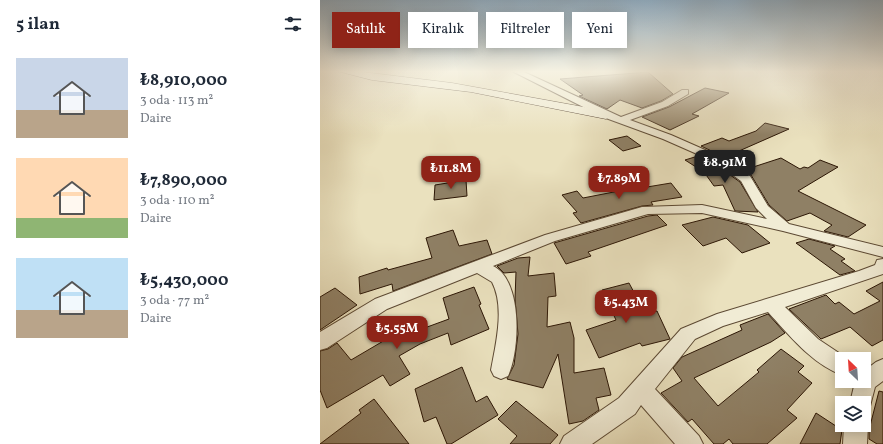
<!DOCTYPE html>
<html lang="tr">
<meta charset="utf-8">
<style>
:root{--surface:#fff;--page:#f6f6f7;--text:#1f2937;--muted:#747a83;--accent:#8f2418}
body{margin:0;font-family:Vollkorn,serif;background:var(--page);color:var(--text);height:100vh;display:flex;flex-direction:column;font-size:15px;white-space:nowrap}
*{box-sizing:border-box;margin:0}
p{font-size:13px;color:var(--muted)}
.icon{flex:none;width:22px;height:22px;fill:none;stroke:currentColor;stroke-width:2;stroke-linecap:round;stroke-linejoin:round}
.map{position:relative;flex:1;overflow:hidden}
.drawer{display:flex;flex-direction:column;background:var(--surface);width:320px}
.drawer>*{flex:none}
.hud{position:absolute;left:12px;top:12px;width:380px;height:36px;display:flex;gap:8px}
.needle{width:26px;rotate:335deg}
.fabs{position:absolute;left:515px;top:352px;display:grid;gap:8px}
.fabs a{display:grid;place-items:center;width:36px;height:36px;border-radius:0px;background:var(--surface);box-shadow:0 2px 10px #0003;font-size:20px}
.price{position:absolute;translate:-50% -34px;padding:0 9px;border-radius:8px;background:var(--accent);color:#fff;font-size:13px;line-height:26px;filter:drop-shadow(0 1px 2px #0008)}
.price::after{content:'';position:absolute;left:50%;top:24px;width:12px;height:9px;margin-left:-6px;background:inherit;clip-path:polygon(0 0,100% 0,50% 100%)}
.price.selected{background:#222;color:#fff}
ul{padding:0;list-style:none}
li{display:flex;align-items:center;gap:12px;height:100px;padding:0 16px}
li span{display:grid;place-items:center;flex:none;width:112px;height:80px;border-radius:0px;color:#555}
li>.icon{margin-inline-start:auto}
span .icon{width:48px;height:48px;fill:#fffc;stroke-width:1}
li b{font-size:17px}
h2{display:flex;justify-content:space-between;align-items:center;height:48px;padding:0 16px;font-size:17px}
.chip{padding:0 14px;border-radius:0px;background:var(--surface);box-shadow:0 2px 10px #0003;font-size:14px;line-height:36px}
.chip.selected{background:var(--accent);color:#fff}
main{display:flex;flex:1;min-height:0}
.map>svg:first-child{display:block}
</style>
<main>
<section class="drawer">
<h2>5 ilan<svg class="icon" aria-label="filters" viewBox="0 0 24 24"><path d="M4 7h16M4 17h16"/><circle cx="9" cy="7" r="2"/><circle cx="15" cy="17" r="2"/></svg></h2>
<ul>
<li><span style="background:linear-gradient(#c9d6e8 65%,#b9a48a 0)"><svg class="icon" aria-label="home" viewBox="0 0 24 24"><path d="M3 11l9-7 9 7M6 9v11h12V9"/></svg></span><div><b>₺8,910,000</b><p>3 oda · 113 m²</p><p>Daire</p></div></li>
<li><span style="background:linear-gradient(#ffd9b3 75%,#8fb573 0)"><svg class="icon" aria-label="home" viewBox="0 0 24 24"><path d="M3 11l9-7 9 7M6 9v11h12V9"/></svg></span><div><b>₺7,890,000</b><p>3 oda · 110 m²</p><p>Daire</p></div></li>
<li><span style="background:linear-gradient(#bfe0f5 65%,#b9a48a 0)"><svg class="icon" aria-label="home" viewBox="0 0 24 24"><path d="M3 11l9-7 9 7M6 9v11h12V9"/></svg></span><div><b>₺5,430,000</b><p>3 oda · 77 m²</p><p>Daire</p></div></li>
</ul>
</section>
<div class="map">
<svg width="563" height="444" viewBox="0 0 563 444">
<rect width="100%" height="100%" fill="#eae1be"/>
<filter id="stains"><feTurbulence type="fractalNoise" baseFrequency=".005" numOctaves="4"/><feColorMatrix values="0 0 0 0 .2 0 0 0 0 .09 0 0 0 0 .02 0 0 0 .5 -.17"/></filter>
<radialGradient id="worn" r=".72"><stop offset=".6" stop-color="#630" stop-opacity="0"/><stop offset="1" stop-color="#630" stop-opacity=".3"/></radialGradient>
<g fill="#8f8065" stroke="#2c1605">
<polygon points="328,72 353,94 341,101 322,108 300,100 287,109 259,96 263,95 240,79"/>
<polygon points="385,88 409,93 372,114 379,116 350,130 322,117 349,107"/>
<polygon points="445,123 469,129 419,151 433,161 424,170 461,158 480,169 484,167 488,168 500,160 518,167 478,191 546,225 528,237 504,231 512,225 490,213 467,221 449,205 431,175 402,156 381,146 402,138 409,141 436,131"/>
<polygon points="307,136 321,146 303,151 289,140"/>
<polygon points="378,156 392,162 420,182 438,212 415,211 403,185 394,186 384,172 365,160"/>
<polygon points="310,178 314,181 319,180 327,187 351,183 362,197 331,202 333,205 322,206 261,223 253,213 257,212 242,195 257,191 263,198 304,190 295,182"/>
<polygon points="146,180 147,196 114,200 115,185"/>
<polygon points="337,215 347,225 268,252 271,256 246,264 234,243 328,216"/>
<polygon points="393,217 428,225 450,243 422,253 406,238 383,246 362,225"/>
<polygon points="133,230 139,246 167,240 172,254 73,291 72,284 40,294 39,277 67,268 68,270 112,258 106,238"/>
<polygon points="489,239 515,246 510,249 525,259 521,261 535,271 520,275 476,243"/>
<polygon points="210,257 208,276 234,273 236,296 228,297 227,327 250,322 254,338 254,373 284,368 291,395 276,398 279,410 263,421 249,424 238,354 223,388 187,379 194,365 198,334 195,299 196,272 184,273 177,266 198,258"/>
<polygon points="563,282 563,340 552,346 530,327 501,339 469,309 506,295 515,304 519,302 534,314 560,301 546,291"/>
<polygon points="309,283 325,313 337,311 350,339 322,346 320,343 279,358 266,330 296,320 282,290"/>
<polygon points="154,287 161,304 159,305 169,329 131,345 128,333 100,344 79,356 90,374 70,386 63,375 7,408 0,390 0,351 8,349 17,343 31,360 94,323 99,330 129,319 123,298"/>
<polygon points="15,288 37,305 0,330 0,297"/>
<polygon points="448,314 465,333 451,342 374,378 398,406 439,372 437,370 461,349 484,366 478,372 492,383 467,410 477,418 447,444 413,444 409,439 403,444 394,444 372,419 368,422 341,393 362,381 353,368 362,357 422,330 420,325"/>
<polygon points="142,367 156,402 167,396 178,415 131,444 127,444 116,417 104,422 95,389"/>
<polygon points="559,391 563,392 563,444 557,444 549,439 549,430"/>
<polygon points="54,399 89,444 0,444 41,413 39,410"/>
<polygon points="196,401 238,435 230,444 190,444 197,436 178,419"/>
<polygon points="496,413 522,430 520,444 480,444"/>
</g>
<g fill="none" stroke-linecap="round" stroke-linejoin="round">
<g stroke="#5c4933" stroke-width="2">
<g id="street">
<path d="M194 72H204L301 117 342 102 362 90H368V94L348 106 310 120 351 135 401 157 430 176 448 206 469 224 563 247V257L463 231 382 213 328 214 235 241 173 266C203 280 200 351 188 376L181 379 174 376 171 370C176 343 185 307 172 282L157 273 67 309 7 348 0 350V332L55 299 225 235 322 207 382 205 447 219 436 208 421 181 393 161 343 139 283 117Z"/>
<path d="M563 259V274L465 307 498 339 528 359H522V375C492 364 469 335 448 312L403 326 375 339 335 389 379 436 383 444H355L321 405 315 414 272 444H240L244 436 299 398 361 329 397 314 539 271 555 265 557 260Z"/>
<polygon points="563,359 563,381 555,387 549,410 544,412 544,403 530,403 535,382 544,381 544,371 556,362"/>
<polygon points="544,417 548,425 547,444 523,444 524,425 544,425"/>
</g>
</g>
<g stroke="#2c1605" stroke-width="1">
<polygon id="secondary" points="21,72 43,72 132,83 286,111 292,115 286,119 151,92 52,80"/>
</g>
<use href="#street" fill="#f1ecd5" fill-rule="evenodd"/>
<use href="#secondary" fill="#f1ecd5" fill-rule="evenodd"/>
</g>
<linearGradient id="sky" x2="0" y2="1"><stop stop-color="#8faabe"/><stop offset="0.53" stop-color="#f6f2e2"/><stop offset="1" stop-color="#f6f2e2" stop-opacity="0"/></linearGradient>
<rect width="563" height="135" fill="url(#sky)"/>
<rect width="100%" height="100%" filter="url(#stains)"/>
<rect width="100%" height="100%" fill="url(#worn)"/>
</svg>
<div class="fabs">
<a><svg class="needle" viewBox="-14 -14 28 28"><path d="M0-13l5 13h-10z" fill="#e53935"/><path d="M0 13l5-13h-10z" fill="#747a83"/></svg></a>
<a><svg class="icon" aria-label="layers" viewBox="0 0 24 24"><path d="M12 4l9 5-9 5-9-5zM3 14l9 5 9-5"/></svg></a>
</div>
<b class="price selected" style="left:405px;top:184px">₺8.91M</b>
<b class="price" style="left:131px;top:190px">₺11.8M</b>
<b class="price" style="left:299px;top:200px">₺7.89M</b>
<b class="price" style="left:306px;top:324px">₺5.43M</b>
<b class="price" style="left:77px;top:350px">₺5.55M</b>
<div class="hud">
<a class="chip selected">Satılık</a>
<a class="chip">Kiralık</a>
<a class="chip">Filtreler</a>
<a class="chip">Yeni</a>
</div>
</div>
</main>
